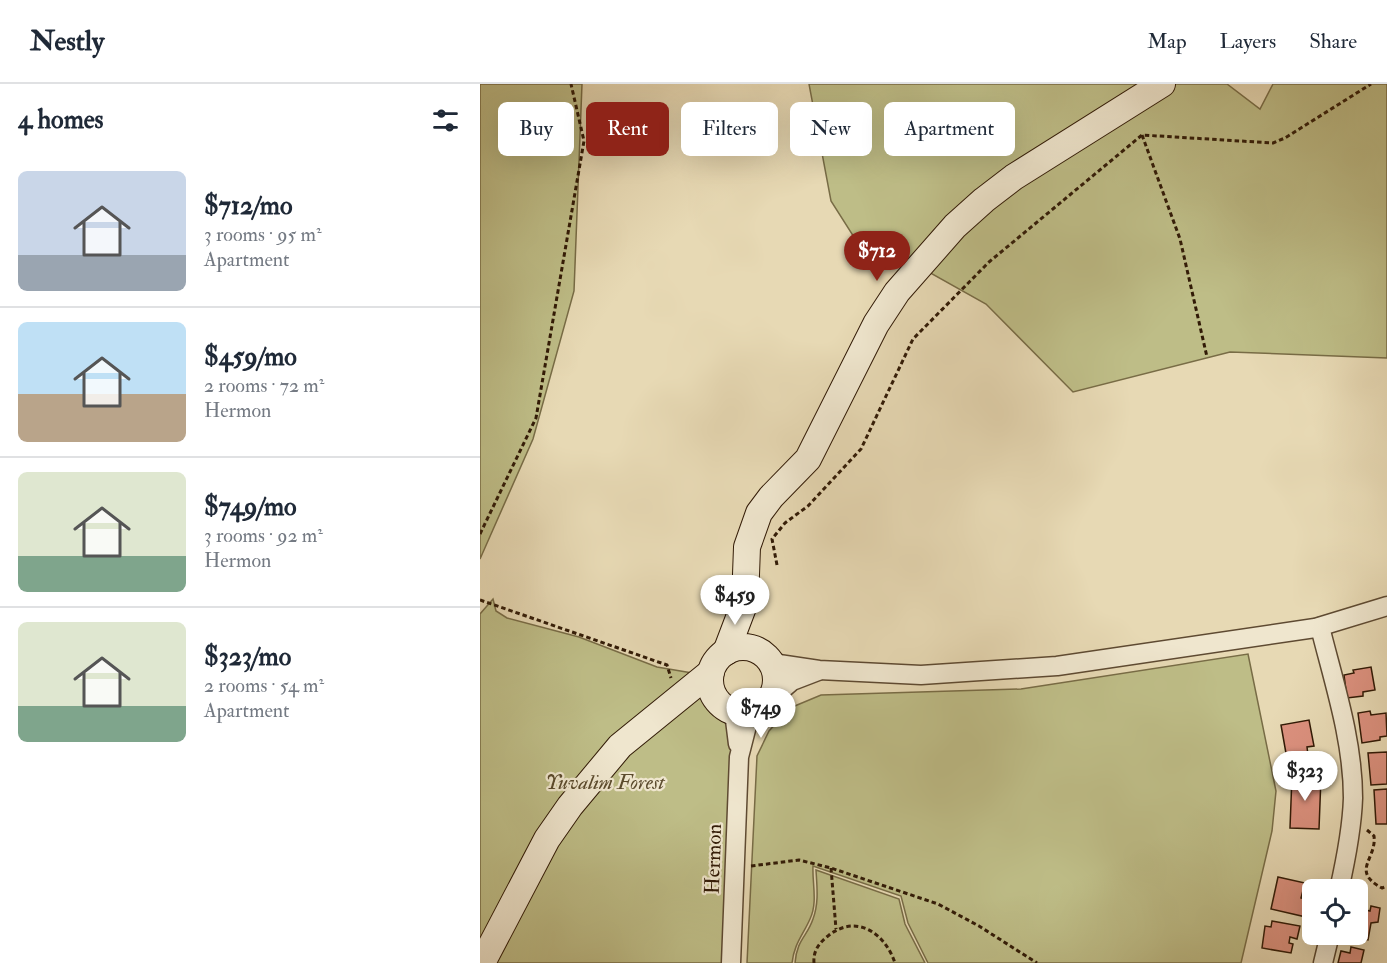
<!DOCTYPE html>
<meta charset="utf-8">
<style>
:root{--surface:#fff;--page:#f6f6f7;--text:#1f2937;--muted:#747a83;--line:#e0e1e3;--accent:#8f2418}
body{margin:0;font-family:"IM FELL Double Pica",serif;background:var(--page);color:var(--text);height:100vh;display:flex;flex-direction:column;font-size:22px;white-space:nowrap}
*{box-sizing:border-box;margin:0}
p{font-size:20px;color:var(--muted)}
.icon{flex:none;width:33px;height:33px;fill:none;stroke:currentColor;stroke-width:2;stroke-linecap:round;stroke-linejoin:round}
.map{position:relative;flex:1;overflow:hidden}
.details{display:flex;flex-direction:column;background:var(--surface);width:480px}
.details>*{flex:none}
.hud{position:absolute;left:18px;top:18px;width:570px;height:54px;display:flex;gap:12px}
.buttons{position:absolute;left:822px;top:795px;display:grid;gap:12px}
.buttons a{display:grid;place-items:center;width:66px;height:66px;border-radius:9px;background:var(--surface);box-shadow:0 6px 24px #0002;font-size:30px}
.price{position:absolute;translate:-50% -51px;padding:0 14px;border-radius:21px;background:#fff;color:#222;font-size:20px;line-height:39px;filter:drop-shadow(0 2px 3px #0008)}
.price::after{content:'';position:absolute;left:50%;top:36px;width:18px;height:14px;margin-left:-9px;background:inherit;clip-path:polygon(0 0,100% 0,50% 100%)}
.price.current{background:var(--accent);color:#fff}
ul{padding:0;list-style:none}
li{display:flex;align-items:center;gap:18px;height:150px;padding:0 18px}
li+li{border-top:2px solid var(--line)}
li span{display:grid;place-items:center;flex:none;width:168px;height:120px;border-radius:9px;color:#555}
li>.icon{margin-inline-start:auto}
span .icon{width:72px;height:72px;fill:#fffc;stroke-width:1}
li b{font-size:26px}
h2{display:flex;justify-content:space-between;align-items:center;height:72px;padding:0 18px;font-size:26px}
.chip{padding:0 21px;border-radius:9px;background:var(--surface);box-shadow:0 6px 24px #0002;font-size:21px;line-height:54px}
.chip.current{background:var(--accent);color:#fff}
header{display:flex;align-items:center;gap:36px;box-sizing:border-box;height:84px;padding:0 30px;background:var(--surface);border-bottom:2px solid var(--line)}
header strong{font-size:28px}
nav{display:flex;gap:33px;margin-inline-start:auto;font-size:21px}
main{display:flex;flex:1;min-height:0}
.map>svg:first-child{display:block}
</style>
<header>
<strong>Nestly</strong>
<nav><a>Map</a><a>Layers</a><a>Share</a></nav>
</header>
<main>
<section class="details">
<h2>4 homes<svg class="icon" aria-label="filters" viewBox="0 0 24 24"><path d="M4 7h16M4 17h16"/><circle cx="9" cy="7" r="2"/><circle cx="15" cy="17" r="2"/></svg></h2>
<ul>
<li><span style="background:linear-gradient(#c9d6e8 70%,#9aa5b1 0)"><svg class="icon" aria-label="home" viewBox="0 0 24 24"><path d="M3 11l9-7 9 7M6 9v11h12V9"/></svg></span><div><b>$712/mo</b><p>3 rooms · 95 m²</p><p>Apartment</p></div></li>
<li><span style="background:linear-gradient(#bfe0f5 60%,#b9a48a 0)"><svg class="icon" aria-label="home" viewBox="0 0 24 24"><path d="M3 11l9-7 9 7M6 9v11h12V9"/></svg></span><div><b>$459/mo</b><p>2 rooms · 72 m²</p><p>Hermon</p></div></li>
<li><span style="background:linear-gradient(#dfe7d0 70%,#7fa58c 0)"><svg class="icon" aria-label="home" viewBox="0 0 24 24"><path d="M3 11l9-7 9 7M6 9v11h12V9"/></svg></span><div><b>$749/mo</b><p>3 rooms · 92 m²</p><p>Hermon</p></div></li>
<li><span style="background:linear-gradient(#dfe7d0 70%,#7fa58c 0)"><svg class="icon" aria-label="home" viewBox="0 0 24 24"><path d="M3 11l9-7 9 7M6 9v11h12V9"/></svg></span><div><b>$323/mo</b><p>2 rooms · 54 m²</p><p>Apartment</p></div></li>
</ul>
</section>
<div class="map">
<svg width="907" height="879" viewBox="0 0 907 879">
<rect width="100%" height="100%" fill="#e7d9b4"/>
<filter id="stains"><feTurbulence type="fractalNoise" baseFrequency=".00333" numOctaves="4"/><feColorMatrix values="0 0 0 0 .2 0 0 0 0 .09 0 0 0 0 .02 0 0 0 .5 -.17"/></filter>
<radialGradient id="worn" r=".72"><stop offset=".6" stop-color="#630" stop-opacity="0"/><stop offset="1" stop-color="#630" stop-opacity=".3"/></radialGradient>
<g fill="#bebd87" stroke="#786c46" stroke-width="1.5">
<polygon points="0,0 102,0 94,207 53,355 0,475"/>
<polygon points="329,0 747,0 780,25 793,0 907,0 907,274 750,268 593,308 506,220 431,178 393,183 351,117"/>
<polygon points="13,515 16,527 27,534 99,553 177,583 224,591 241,605 252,673 242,879 0,879 0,530"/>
<path d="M768 570 796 707 792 747 761 879H448L428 839 421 812 333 782C332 799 338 818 330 835 323 851 314 860 312 879H267L277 672 289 647 310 624 341 611 541 605Z"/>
<path d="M336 786 419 815 425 840 445 879H315C317 855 327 853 333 835 339 819 337 803 336 786Z"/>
</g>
<g fill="#dc917f" stroke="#311a06" stroke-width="1.5">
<polygon points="891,583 895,606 883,608 883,612 867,614 864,591 874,589 873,586"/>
<polygon points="890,627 891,631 906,629 907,652 900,653 900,656 882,659 878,629"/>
<polygon points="829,636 834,662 827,663 828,671 807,675 801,641"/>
<polygon points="907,668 907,700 891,701 888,669"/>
<polygon points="812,692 841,693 839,745 810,744"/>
<polygon points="907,705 907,740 896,740 894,706"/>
<polygon points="798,793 825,799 821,814 825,815 823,824 828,825 826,833 791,825"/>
<polygon points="891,822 900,824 898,838 891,839 888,856 871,853 878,850 878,824 890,827"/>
<polygon points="792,837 820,842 817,855 810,853 809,859 813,860 811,869 782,864 785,842 791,843"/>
<polygon points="871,863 884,866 881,879 858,879 861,867 870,869"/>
</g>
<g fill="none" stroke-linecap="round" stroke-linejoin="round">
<g stroke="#5e4a32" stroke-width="21">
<g id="street">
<path d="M840 543C854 599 873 656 873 714 872 745 866 775 859 806"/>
<polyline points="292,579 339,586 441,591 577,582 835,544 907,522"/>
<polyline points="290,616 312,597 338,587"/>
<polyline points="249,627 255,636 258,660"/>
<polyline points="251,879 259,673 269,634 281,625"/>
<polyline points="843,879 850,850"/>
</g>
</g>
<g stroke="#311a06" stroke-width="28">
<g id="secondary">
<circle cx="263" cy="596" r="33"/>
<polyline points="246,568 265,518 267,463 279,429 291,413 328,375 396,240 417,208 475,142 504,116 534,93 682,0"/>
<polyline points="2,879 67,755 90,722 140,662 231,588"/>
</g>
</g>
<g stroke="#311a06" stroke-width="3" stroke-dasharray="4.5 3" stroke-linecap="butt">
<polyline points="662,51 700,155 727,273"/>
<polyline points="0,450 56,334 104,57 91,0"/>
<polyline points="297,481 292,455 305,439 328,422 381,365 433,255 509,178 662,51 793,59 805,54 891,0"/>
<polyline points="0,516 187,581 191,594"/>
<path d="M887 746 894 752C897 775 870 787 902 804L907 802"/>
<polyline points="271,782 319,776 351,784 458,820 499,842 557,879"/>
<polyline points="351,784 356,845"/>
<path d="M334 879C333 867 339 859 348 852 376 829 405 849 415 879"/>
</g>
<use href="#street" stroke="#efe6ce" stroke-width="18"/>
<use href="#secondary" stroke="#efe6ce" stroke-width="26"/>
</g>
<g text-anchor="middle" stroke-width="4.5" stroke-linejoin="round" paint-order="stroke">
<g font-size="21" font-style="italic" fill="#5b4b2d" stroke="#efe6ce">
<text x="125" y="705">Yuvalim Forest</text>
</g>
<g font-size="21" fill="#311a06" stroke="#efe6ce">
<text transform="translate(233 775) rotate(-88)" y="7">Hermon</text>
</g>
</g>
<rect width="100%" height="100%" filter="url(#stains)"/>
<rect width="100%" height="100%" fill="url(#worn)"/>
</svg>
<div class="buttons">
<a><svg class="icon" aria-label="locate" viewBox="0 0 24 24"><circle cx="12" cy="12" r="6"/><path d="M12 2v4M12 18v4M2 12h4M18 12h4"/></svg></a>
</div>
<b class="price current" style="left:397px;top:198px">$712</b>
<b class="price" style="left:255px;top:542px">$459</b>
<b class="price" style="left:281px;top:655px">$749</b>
<b class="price" style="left:825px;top:718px">$323</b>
<div class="hud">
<a class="chip">Buy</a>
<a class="chip current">Rent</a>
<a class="chip">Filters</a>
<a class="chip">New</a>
<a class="chip">Apartment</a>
</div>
</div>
</main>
